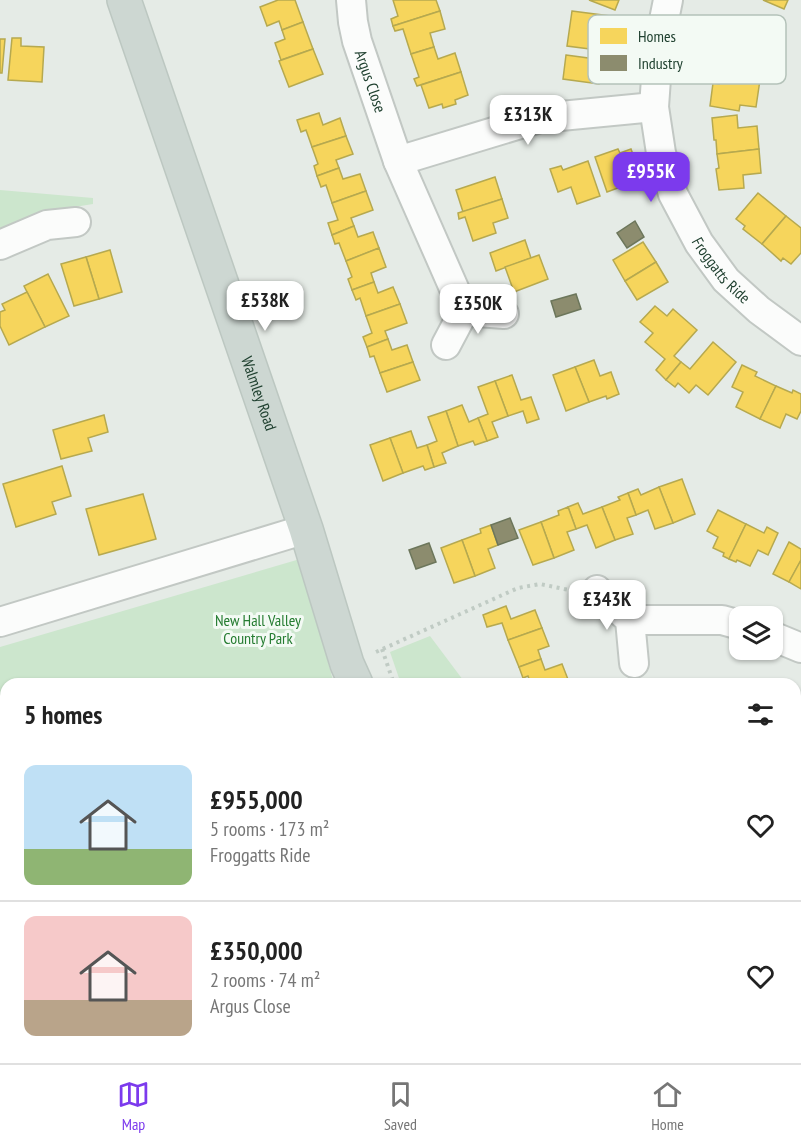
<!DOCTYPE html>
<meta charset="utf-8">
<style>
:root{--surface:#fff;--page:#f2f2f2;--text:#222;--muted:#767676;--line:#e0e0e0;--accent:#7c3aed}
body{margin:0;font-family:"PT Sans Narrow",sans-serif;background:var(--page);color:var(--text);height:100vh;display:flex;flex-direction:column;font-size:22px;white-space:nowrap}
*{box-sizing:border-box;margin:0}
p{font-size:20px;color:var(--muted)}
.icon{flex:none;width:33px;height:33px;fill:none;stroke:currentColor;stroke-width:2;stroke-linecap:round;stroke-linejoin:round}
.map{position:relative;flex:1;overflow:hidden}
.panel{position:absolute;left:0px;top:678px;width:801px;height:386px;display:flex;flex-direction:column;background:var(--surface);border-radius:18px 18px 0 0;box-shadow:0 2px 4px #0004}
.panel>*{flex:none}
.tools{position:absolute;left:729px;top:606px;display:grid;gap:12px}
.tools a{display:grid;place-items:center;width:54px;height:54px;border-radius:12px;background:var(--surface);box-shadow:0 2px 4px #0004;font-size:30px}
.price{position:absolute;translate:-50% -51px;padding:0 14px;border-radius:12px;background:#fff;color:#222;font-size:20px;line-height:39px;filter:drop-shadow(0 2px 3px #0008)}
.price::after{content:'';position:absolute;left:50%;top:36px;width:18px;height:14px;margin-left:-9px;background:inherit;clip-path:polygon(0 0,100% 0,50% 100%)}
.price.on{background:var(--accent);color:#fff}
ul{padding:0;list-style:none}
li{display:flex;align-items:center;gap:18px;height:150px;padding:0 24px}
li+li{border-top:2px solid var(--line)}
li span{display:grid;place-items:center;flex:none;width:168px;height:120px;border-radius:12px;color:#555}
li>.icon{margin-inline-start:auto}
span .icon{width:72px;height:72px;fill:#fffc;stroke-width:1}
li b{font-size:26px}
h2{display:flex;justify-content:space-between;align-items:center;height:72px;padding:0 24px;font-size:26px}
.tab-bar{display:flex;justify-content:space-around;align-items:center;height:84px;border-top:2px solid var(--line);background:var(--surface);font-size:16px;color:var(--muted)}
.tab-bar a{display:grid;justify-items:center;gap:3px}
.tab-bar .on{color:var(--accent)}
.map>svg:first-child{display:block}
</style>
<div class="map">
<svg width="801" height="1063" viewBox="0 0 801 1063">
<rect width="100%" height="100%" fill="#e5ebe6"/>
<g fill="#cce6cd">
<polygon points="0,190 93,198 93,204 37,213 22,219 0,232"/>
<polygon points="300,559 334,684 6,684 6,1058 212,1058 206,1063 0,1063 0,647"/>
<polygon points="430,636 466,684 401,684 390,652"/>
<polygon points="795,964 801,967 801,1063 773,1063 761,1058 795,1058"/>
<polygon points="560,1058 636,1058 646,1063 557,1063"/>
</g>
<g fill="#f6d55c" stroke="#b6a94f" stroke-width="1.5">
<polygon points="278,0 295,0 303,22 282,30 279,21 267,26 260,7"/>
<polygon points="393,0 436,0 440,11 393,26 391,19 398,16"/>
<polygon points="589,0 619,0 615,10"/>
<polygon points="763,0 788,0 784,9"/>
<polygon points="440,11 445,29 430,33 434,47 411,54 403,29 395,31 393,26"/>
<polygon points="572,11 610,16 605,51 567,46"/>
<polygon points="303,22 313,49 281,60 275,43 285,39 282,30"/>
<polygon points="12,38 21,38 21,46 44,47 42,82 8,80"/>
<polygon points="0,39 5,39 2,73 0,73"/>
<polygon points="434,47 438,59 455,53 461,72 417,86 414,79 419,77 411,54"/>
<polygon points="313,49 323,74 289,87 279,61"/>
<polygon points="566,55 603,60 599,84 563,79"/>
<polygon points="721,68 761,73 756,107 740,105 739,111 710,106 713,83 719,84"/>
<polygon points="461,72 468,95 455,100 456,104 443,108 442,104 429,108 421,85"/>
<polygon points="319,113 323,125 340,118 346,136 312,147 306,130 301,132 297,120"/>
<polygon points="737,115 738,128 757,126 759,149 717,154 716,140 714,140 712,118"/>
<polygon points="346,136 353,154 336,160 339,168 317,176 314,166 318,164 312,147"/>
<polygon points="618,149 620,153 631,149 642,179 607,192 595,157"/>
<polygon points="759,149 761,173 743,175 744,188 719,190 716,169 719,168 717,154"/>
<polygon points="588,161 600,196 577,204 571,187 558,192 550,169 561,166 563,170"/>
<polygon points="339,168 343,179 360,174 366,191 332,203 326,185 321,187 317,176"/>
<polygon points="495,177 502,199 463,212 456,190"/>
<polygon points="366,191 373,210 351,218 354,226 332,235 328,223 338,220 332,203"/>
<polygon points="758,193 786,216 762,244 743,229 745,226 736,219"/>
<polygon points="502,199 508,218 493,223 496,233 473,241 465,217 459,219 458,213"/>
<polygon points="786,216 801,228 801,253 791,264 783,258 781,261 762,244"/>
<polygon points="354,226 358,237 373,232 379,248 346,261 339,243 335,244 332,235"/>
<polygon points="525,240 531,258 496,271 490,253"/>
<polygon points="643,242 656,262 625,281 613,260"/>
<polygon points="379,248 386,267 371,273 374,282 352,290 348,279 352,277 346,261"/>
<polygon points="110,250 122,292 99,299 86,257"/>
<polygon points="539,255 548,279 514,292 505,267"/>
<polygon points="86,257 99,299 74,306 61,264"/>
<polygon points="656,262 668,282 637,300 625,281"/>
<polygon points="48,274 69,316 45,327 24,286"/>
<polygon points="374,282 378,293 393,287 400,304 366,316 360,298 356,300 352,290"/>
<polygon points="27,292 45,327 9,345 0,326 0,312 5,310 2,304"/>
<polygon points="400,304 407,323 385,331 388,339 367,347 363,337 372,333 366,316"/>
<polygon points="655,306 667,316 673,309 697,330 674,356 681,362 666,380 656,370 665,359 645,342 653,333 640,322"/>
<polygon points="388,339 392,350 407,345 413,362 380,373 374,356 370,357 367,347"/>
<polygon points="713,342 736,362 708,395 696,385 689,393 678,383 675,387 666,380 681,362 690,369"/>
<polygon points="594,360 600,376 611,372 619,394 607,399 606,396 589,402 575,367"/>
<polygon points="413,362 420,380 387,392 380,373"/>
<polygon points="742,365 757,372 755,376 776,386 760,419 736,407 743,392 732,387"/>
<polygon points="575,367 589,402 566,411 553,375"/>
<polygon points="512,375 521,400 531,397 539,419 527,423 523,411 508,416 495,381"/>
<polygon points="495,381 508,416 492,422 498,437 487,441 478,418 488,414 478,387"/>
<polygon points="776,386 792,393 793,390 801,394 801,411 797,419 786,414 780,428 760,419"/>
<polygon points="462,405 469,422 478,418 487,441 475,445 473,441 458,446 446,411"/>
<polygon points="446,411 458,446 442,453 446,463 434,467 427,445 437,441 428,417"/>
<polygon points="104,415 108,432 88,438 92,451 61,459 53,430"/>
<polygon points="411,431 417,448 427,445 434,467 425,470 423,466 403,473 390,438"/>
<polygon points="390,438 403,473 383,481 370,445"/>
<polygon points="62,466 71,496 52,502 56,514 16,527 3,484"/>
<polygon points="682,479 695,514 673,523 659,487"/>
<polygon points="659,487 673,523 655,529 648,510 636,515 628,493 638,489 641,495"/>
<polygon points="628,493 636,515 627,518 633,534 615,540 602,507 620,500 618,497"/>
<polygon points="143,494 156,539 99,555 86,509"/>
<polygon points="578,503 583,514 602,507 615,540 596,548 587,525 576,529 568,507"/>
<polygon points="568,507 576,529 567,532 574,550 554,558 541,522 559,515 558,511"/>
<polygon points="718,510 746,524 729,559 723,556 724,553 713,548 718,537 707,531"/>
<polygon points="541,522 554,558 533,565 519,530"/>
<polygon points="746,524 764,533 767,527 778,533 768,555 758,550 750,566 737,560 736,562 729,559"/>
<polygon points="491,525 498,545 488,549 495,568 475,576 462,540 481,533 480,529"/>
<polygon points="462,540 475,576 454,583 441,548"/>
<polygon points="789,542 801,549 801,560 789,582 773,574"/>
<polygon points="801,560 801,589 789,582"/>
<polygon points="506,606 511,619 535,610 542,628 508,640 502,623 487,627 483,615"/>
<polygon points="542,628 549,646 538,650 541,659 519,667 508,640"/>
<polygon points="541,659 545,670 562,664 569,682 563,684 531,684 528,676 523,678 519,667"/>
<polygon points="797,715 801,717 801,749 795,746 795,717"/>
<polygon points="795,746 801,749 801,771 795,768"/>
<polygon points="801,858 801,895 795,891 795,862 797,864"/>
</g>
<g fill="#8c8c6e" stroke="#6c765b" stroke-width="1.5">
<polygon points="635,221 644,237 627,248 617,233"/>
<polygon points="576,294 581,309 556,317 551,301"/>
<polygon points="510,518 518,538 498,545 491,525"/>
<polygon points="429,543 436,562 416,569 409,550"/>
</g>
<g fill="none" stroke-linecap="round" stroke-linejoin="round">
<g stroke="#c2c8c4" stroke-width="32">
<g id="minor">
<path id="s1" d="M351 0 353 22 357 41 398 161 464 311"/>
<path id="s2" d="M668 0 658 50 654 107 661 153 673 194 699 243 726 280 759 310 801 341"/>
<polyline points="398,161 540,118 654,107"/>
<polyline points="0,245 47,225 76,222"/>
<polyline points="446,345 464,311 504,314"/>
<polyline points="597,590 630,620 634,663"/>
<polyline points="630,620 722,620 740,625"/>
<polyline points="0,622 306,529"/>
<polyline points="772,636 801,648"/>
<polyline points="698,1058 708,1063"/>
<polyline points="276,1063 284,1058"/>
</g>
</g>
<g stroke="#bcc7c1" stroke-width="36">
<g id="major">
<path id="s3" d="M124 0 306 529 347 664 356 684"/>
<polyline points="486,1058 488,1063"/>
<polyline points="524,1063 527,1058"/>
</g>
</g>
<g stroke="#c0cbc4" stroke-width="4" stroke-dasharray="3 4.5" stroke-linecap="butt">
<polyline points="382,649 394,684"/>
<polyline points="376,652 518,588 540,584 569,590"/>
<polyline points="390,1058 393,1063"/>
<polyline points="444,1058 446,1063"/>
</g>
<use href="#minor" stroke="#fbfcfb" stroke-width="28"/>
<use href="#major" stroke="#cdd7d2" stroke-width="33"/>
</g>
<g text-anchor="middle" stroke-width="6" stroke-linejoin="round" paint-order="stroke">
<g font-size="16" fill="#204130" stroke="#f3faf4">
<text dy="6" stroke="none"><textPath href="#s1" startOffset="84">Argus Close</textPath></text>
<text dy="6" stroke="none"><textPath href="#s2" startOffset="288">Froggatts Ride</textPath></text>
<text dy="6" stroke="none"><textPath href="#s3" startOffset="416">Walmley Road</textPath></text>
</g>
<g font-size="16" fill="#257c31" stroke="#f3faf4">
<text x="258" y="626">New Hall Valley<tspan x="258" dy="18">Country Park</tspan></text>
</g>
</g>
<rect x="588" y="15" width="198" height="69" rx="9" fill="#f3faf4" stroke="#b4c2b9" stroke-width="1.5"/>
<rect x="600" y="28" width="27" height="16" fill="#f6d55c"/>
<rect x="600" y="55" width="27" height="16" fill="#8c8c6e"/>
<g font-size="16" fill="#204130">
<text x="638" y="42">Homes</text>
<text x="638" y="69">Industry</text>
</g>
</svg>
<div class="tools">
<a><svg class="icon" aria-label="layers" viewBox="0 0 24 24"><path d="M12 4l9 5-9 5-9-5zM3 14l9 5 9-5"/></svg></a>
</div>
<b class="price" style="left:528px;top:146px">£313K</b>
<b class="price on" style="left:651px;top:203px">£955K</b>
<b class="price" style="left:265px;top:332px">£538K</b>
<b class="price" style="left:478px;top:335px">£350K</b>
<b class="price" style="left:607px;top:631px">£343K</b>
<section class="panel">
<h2>5 homes<svg class="icon" aria-label="filters" viewBox="0 0 24 24"><path d="M4 7h16M4 17h16"/><circle cx="9" cy="7" r="2"/><circle cx="15" cy="17" r="2"/></svg></h2>
<ul>
<li><span style="background:linear-gradient(#bfe0f5 70%,#8fb573 0)"><svg class="icon" aria-label="home" viewBox="0 0 24 24"><path d="M3 11l9-7 9 7M6 9v11h12V9"/></svg></span><div><b>£955,000</b><p>5 rooms · 173 m²</p><p>Froggatts Ride</p></div><svg class="icon" aria-label="heart" viewBox="0 0 24 24"><path d="M12 20l-8-8c-3-5 5-10 8-4 3-6 11-1 8 4z"/></svg></li>
<li><span style="background:linear-gradient(#f6c9c9 70%,#b9a48a 0)"><svg class="icon" aria-label="home" viewBox="0 0 24 24"><path d="M3 11l9-7 9 7M6 9v11h12V9"/></svg></span><div><b>£350,000</b><p>2 rooms · 74 m²</p><p>Argus Close</p></div><svg class="icon" aria-label="heart" viewBox="0 0 24 24"><path d="M12 20l-8-8c-3-5 5-10 8-4 3-6 11-1 8 4z"/></svg></li>
</ul>
</section>
</div>
<nav class="tab-bar">
<a class="on"><svg class="icon" aria-label="map" viewBox="0 0 24 24"><path d="M3 6l6-2 6 2 6-2v14l-6 2-6-2-6 2zM9 4v14M15 6v14"/></svg>Map</a>
<a><svg class="icon" aria-label="saved" viewBox="0 0 24 24"><path d="M7 4h10v16l-5-4-5 4z"/></svg>Saved</a>
<a><svg class="icon" aria-label="home" viewBox="0 0 24 24"><path d="M3 11l9-7 9 7M6 9v11h12V9"/></svg>Home</a>
</nav>
